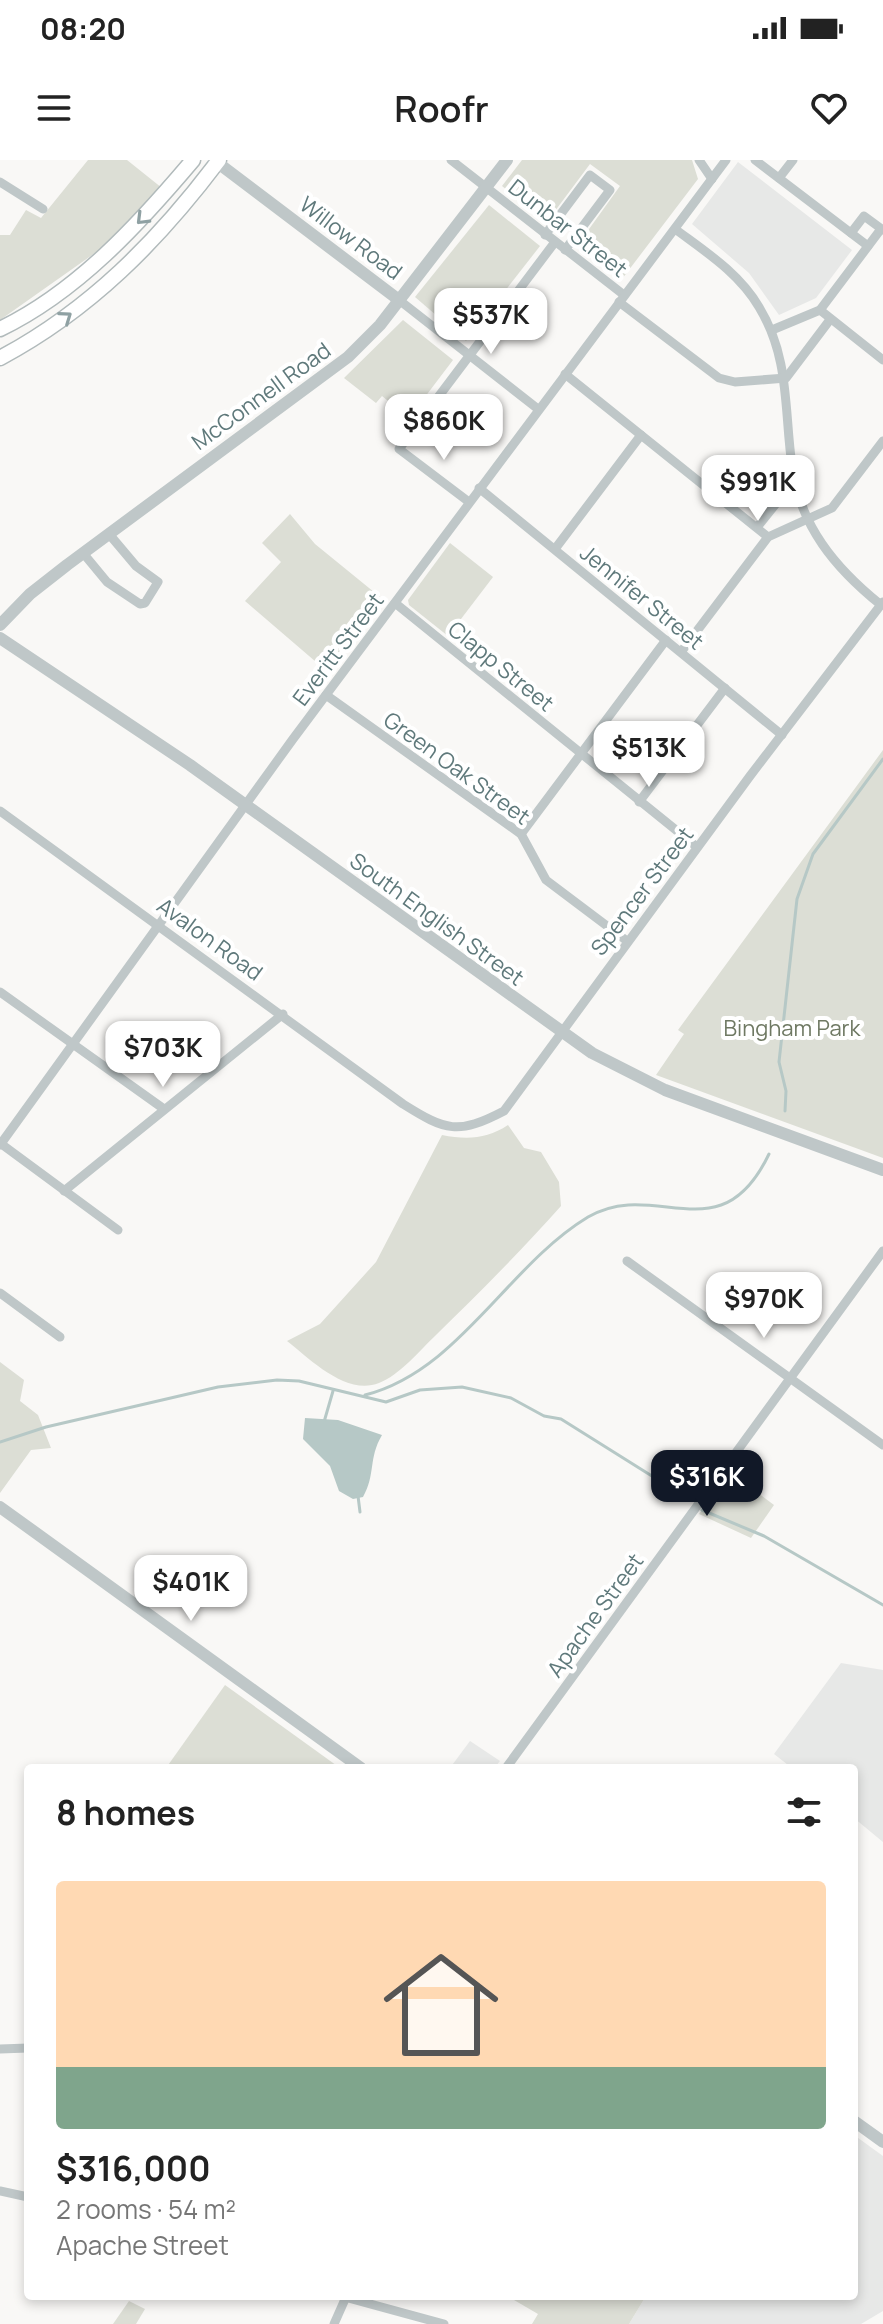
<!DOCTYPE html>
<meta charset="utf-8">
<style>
:root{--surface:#fff;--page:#f6f6f6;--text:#222;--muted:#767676;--accent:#111827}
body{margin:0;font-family:Manrope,sans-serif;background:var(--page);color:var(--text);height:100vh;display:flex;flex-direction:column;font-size:30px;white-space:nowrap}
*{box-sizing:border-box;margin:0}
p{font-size:26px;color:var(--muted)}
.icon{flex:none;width:44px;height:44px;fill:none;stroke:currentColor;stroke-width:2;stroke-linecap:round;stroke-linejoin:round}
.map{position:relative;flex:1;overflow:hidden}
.drawer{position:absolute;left:24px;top:1604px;width:834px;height:536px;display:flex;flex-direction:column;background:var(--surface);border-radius:8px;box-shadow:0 4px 12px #0003}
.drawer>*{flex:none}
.price{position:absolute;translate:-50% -68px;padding:0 18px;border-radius:16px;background:#fff;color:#222;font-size:26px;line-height:52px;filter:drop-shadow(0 2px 4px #0008)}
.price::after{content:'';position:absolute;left:50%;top:48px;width:24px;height:18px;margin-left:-12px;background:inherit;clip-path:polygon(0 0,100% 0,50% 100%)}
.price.active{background:var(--accent);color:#fff}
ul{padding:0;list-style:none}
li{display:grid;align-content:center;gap:16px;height:424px;padding:0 32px}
li span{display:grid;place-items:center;height:248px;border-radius:8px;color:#555}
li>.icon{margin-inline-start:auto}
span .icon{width:144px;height:144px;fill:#fffc;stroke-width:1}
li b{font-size:34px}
h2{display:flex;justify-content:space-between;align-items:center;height:96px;padding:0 32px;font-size:34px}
.status{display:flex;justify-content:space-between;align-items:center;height:56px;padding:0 40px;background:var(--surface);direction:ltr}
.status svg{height:22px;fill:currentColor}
header{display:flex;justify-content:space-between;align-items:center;height:104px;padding:0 32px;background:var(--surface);font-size:36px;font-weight:600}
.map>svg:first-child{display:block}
</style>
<div class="status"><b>08:20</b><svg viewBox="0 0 49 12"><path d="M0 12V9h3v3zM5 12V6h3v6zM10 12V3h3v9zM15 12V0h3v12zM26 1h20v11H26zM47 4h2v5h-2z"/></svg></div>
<header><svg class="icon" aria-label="menu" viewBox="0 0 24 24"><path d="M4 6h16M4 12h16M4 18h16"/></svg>Roofr<svg class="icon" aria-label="heart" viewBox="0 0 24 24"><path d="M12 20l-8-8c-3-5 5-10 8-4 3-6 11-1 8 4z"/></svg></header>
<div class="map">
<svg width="883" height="2164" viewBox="0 0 883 2164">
<rect width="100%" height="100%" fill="#f9f8f6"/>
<g fill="#e7e8e7">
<polygon points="738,2 852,90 816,138 779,155 749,113 692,64"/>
<polygon points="841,1503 883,1510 883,1682 854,1658 854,1608 792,1608 774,1594"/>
<polygon points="470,1581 500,1601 494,1608 450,1608"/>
<polygon points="854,1975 883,1996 883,2151 861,2164 629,2164 646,2136 854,2136"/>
</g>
<g fill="#dcded5">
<polygon points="88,0 127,0 162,28 102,88 0,160 0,75 10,75 26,50 41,58"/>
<polygon points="522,0 692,0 698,19 622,119 579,87 579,83 620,26 590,4 549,59 543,59 502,26"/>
<polygon points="489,45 540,86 466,181 415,137"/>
<polygon points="403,160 453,200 409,258 382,236 376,243 344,218"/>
<polygon points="290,354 315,384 385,441 330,514 245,441 281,402 262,383"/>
<polygon points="450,383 493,417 448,476 409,445 408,440"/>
<polygon points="883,590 883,998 656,915 684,874 678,870"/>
<path d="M508 965 524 988 541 992 559 1022 561 1046C521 1091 479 1133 436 1175 420 1190 400 1215 379 1223 346 1236 310 1199 287 1181L320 1164 376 1102 442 975C467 980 487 979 508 965Z"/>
<polygon points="0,1202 24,1220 20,1241 38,1255 51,1288 31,1290 0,1333"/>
<polygon points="730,1312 774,1345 751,1378 699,1354"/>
<polygon points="225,1525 340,1608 166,1608"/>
<polygon points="516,2136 646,2136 629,2164 532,2164 538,2154 514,2140"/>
<polygon points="129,2141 145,2149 136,2164 113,2164"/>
</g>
<path fill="#b6c8c6" d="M305 1258 338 1260 382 1275C368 1299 376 1314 363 1337L353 1339 339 1331 330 1306 303 1279Z"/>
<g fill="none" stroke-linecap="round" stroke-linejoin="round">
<g stroke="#b6c8c6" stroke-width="3">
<polyline points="785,951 786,931 779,902 797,739 813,694 883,599"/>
<path d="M365 1235C459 1211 507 1106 588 1057 656 1017 720 1096 769 994"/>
<polyline points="324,1262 333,1231"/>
<polyline points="0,1282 46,1267 218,1227 277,1220 299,1221 386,1242 420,1230 462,1227 511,1238 544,1256 561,1259 679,1333"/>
<polyline points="358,1336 360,1352"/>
<polyline points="702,1350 764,1376 883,1445"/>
</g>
<g stroke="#b1babb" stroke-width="17">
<g id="primary">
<path d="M0 169C77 132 139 64 193 0"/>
<path d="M0 198C90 150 158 81 219 0"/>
</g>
</g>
<g stroke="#bfc7c8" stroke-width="9">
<polyline points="451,0 624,135"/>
<polyline points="699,0 712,19"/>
<polyline points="755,0 868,86"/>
<polyline points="779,18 793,0"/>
<polyline points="0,22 43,49"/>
<path d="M675 69C706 92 739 113 759 147 790 198 784 249 792 306 800 366 835 408 881 445"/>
<polyline points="851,73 864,56 883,70"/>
<polyline points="545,75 590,15 610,30 565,90"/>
<polyline points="399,140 538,249"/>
<polyline points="619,142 719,218 735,222 786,218 829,161"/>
<polyline points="820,150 883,200"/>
<polyline points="772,170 820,150 881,69"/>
<polyline points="565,214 768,377"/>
<polyline points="479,328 782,575"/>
<polyline points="469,342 399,289 555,82"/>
<polyline points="758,366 795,320"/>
<polyline points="555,389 641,275"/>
<polyline points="83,393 107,422 140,444 145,443 158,422 136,406 109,374"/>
<polyline points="395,443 697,687"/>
<polyline points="681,492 768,377 832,348 883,281"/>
<polyline points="326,535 521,674 546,720 627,781"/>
<polyline points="639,642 725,528"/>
<path d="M0 651 403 944C446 971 458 975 504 951L750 616 883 442"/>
<polyline points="521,674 666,480"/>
<polyline points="0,832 164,949"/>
<polyline points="0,983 118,1070"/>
<polyline points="0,985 293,579 726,0"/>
<polyline points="64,1031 283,854"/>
<polyline points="627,1101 883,1285"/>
<polyline points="0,1133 60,1177"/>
<polyline points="506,1608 883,1091"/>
<polyline points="0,1889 28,1888"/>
<polyline points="0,2031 28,2037"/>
<polyline points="341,2136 444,2164"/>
<polyline points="334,2164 346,2137"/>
</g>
<g stroke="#bfc7c8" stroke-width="12">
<polyline points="214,0 399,140"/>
<polyline points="0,465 30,434 67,405 348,197 380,165 507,0"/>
<polyline points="0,478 190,605 592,893 665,930 883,1010"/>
<polyline points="0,1347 361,1608"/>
<polyline points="854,1961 883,1982"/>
</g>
<use href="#primary" stroke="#fff" stroke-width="14"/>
</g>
<defs><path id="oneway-chevron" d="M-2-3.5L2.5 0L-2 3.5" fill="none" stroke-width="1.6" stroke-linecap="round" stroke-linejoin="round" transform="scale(2)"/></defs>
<g stroke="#8fa1a3">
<use href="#oneway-chevron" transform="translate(142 59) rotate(135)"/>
<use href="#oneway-chevron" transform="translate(66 157) rotate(-35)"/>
</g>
<g text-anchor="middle" stroke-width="8" stroke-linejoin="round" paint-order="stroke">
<g font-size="22" fill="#5f797b" stroke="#fff">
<text transform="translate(568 68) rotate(38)" y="8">Dunbar Street</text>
<text transform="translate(351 78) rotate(37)" y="8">Willow Road</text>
<text transform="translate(261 236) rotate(-36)" y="8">McConnell Road</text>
<text transform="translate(642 437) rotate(39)" y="8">Jennifer Street</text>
<text transform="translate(338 489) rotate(-53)" y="8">Everitt Street</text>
<text transform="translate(501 506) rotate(39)" y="8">Clapp Street</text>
<text transform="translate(457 608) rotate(36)" y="8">Green Oak Street</text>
<text transform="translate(642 731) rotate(-53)" y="8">Spencer Street</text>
<text transform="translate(437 759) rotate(36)" y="8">South English Street</text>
<text transform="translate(210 779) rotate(36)" y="8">Avalon Road</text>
<text transform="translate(595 1455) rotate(-54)" y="8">Apache Street</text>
</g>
<g font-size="22" fill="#6f7963" stroke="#fff">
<text x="792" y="876">Bingham Park</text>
</g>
</g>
</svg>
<b class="price" style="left:491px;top:196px">$537K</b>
<b class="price" style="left:444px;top:302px">$860K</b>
<b class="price" style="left:758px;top:363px">$991K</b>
<b class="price" style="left:649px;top:629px">$513K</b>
<b class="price" style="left:163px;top:929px">$703K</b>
<b class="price" style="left:764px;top:1180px">$970K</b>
<b class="price active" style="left:707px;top:1358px">$316K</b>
<b class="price" style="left:191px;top:1463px">$401K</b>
<section class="drawer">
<h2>8 homes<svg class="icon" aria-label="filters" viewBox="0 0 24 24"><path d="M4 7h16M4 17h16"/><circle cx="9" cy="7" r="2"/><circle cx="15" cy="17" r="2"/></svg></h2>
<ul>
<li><span style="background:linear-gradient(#ffd9b3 75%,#7fa58c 0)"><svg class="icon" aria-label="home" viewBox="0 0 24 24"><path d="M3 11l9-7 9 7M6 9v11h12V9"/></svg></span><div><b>$316,000</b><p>2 rooms · 54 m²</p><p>Apache Street</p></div></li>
</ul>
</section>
</div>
